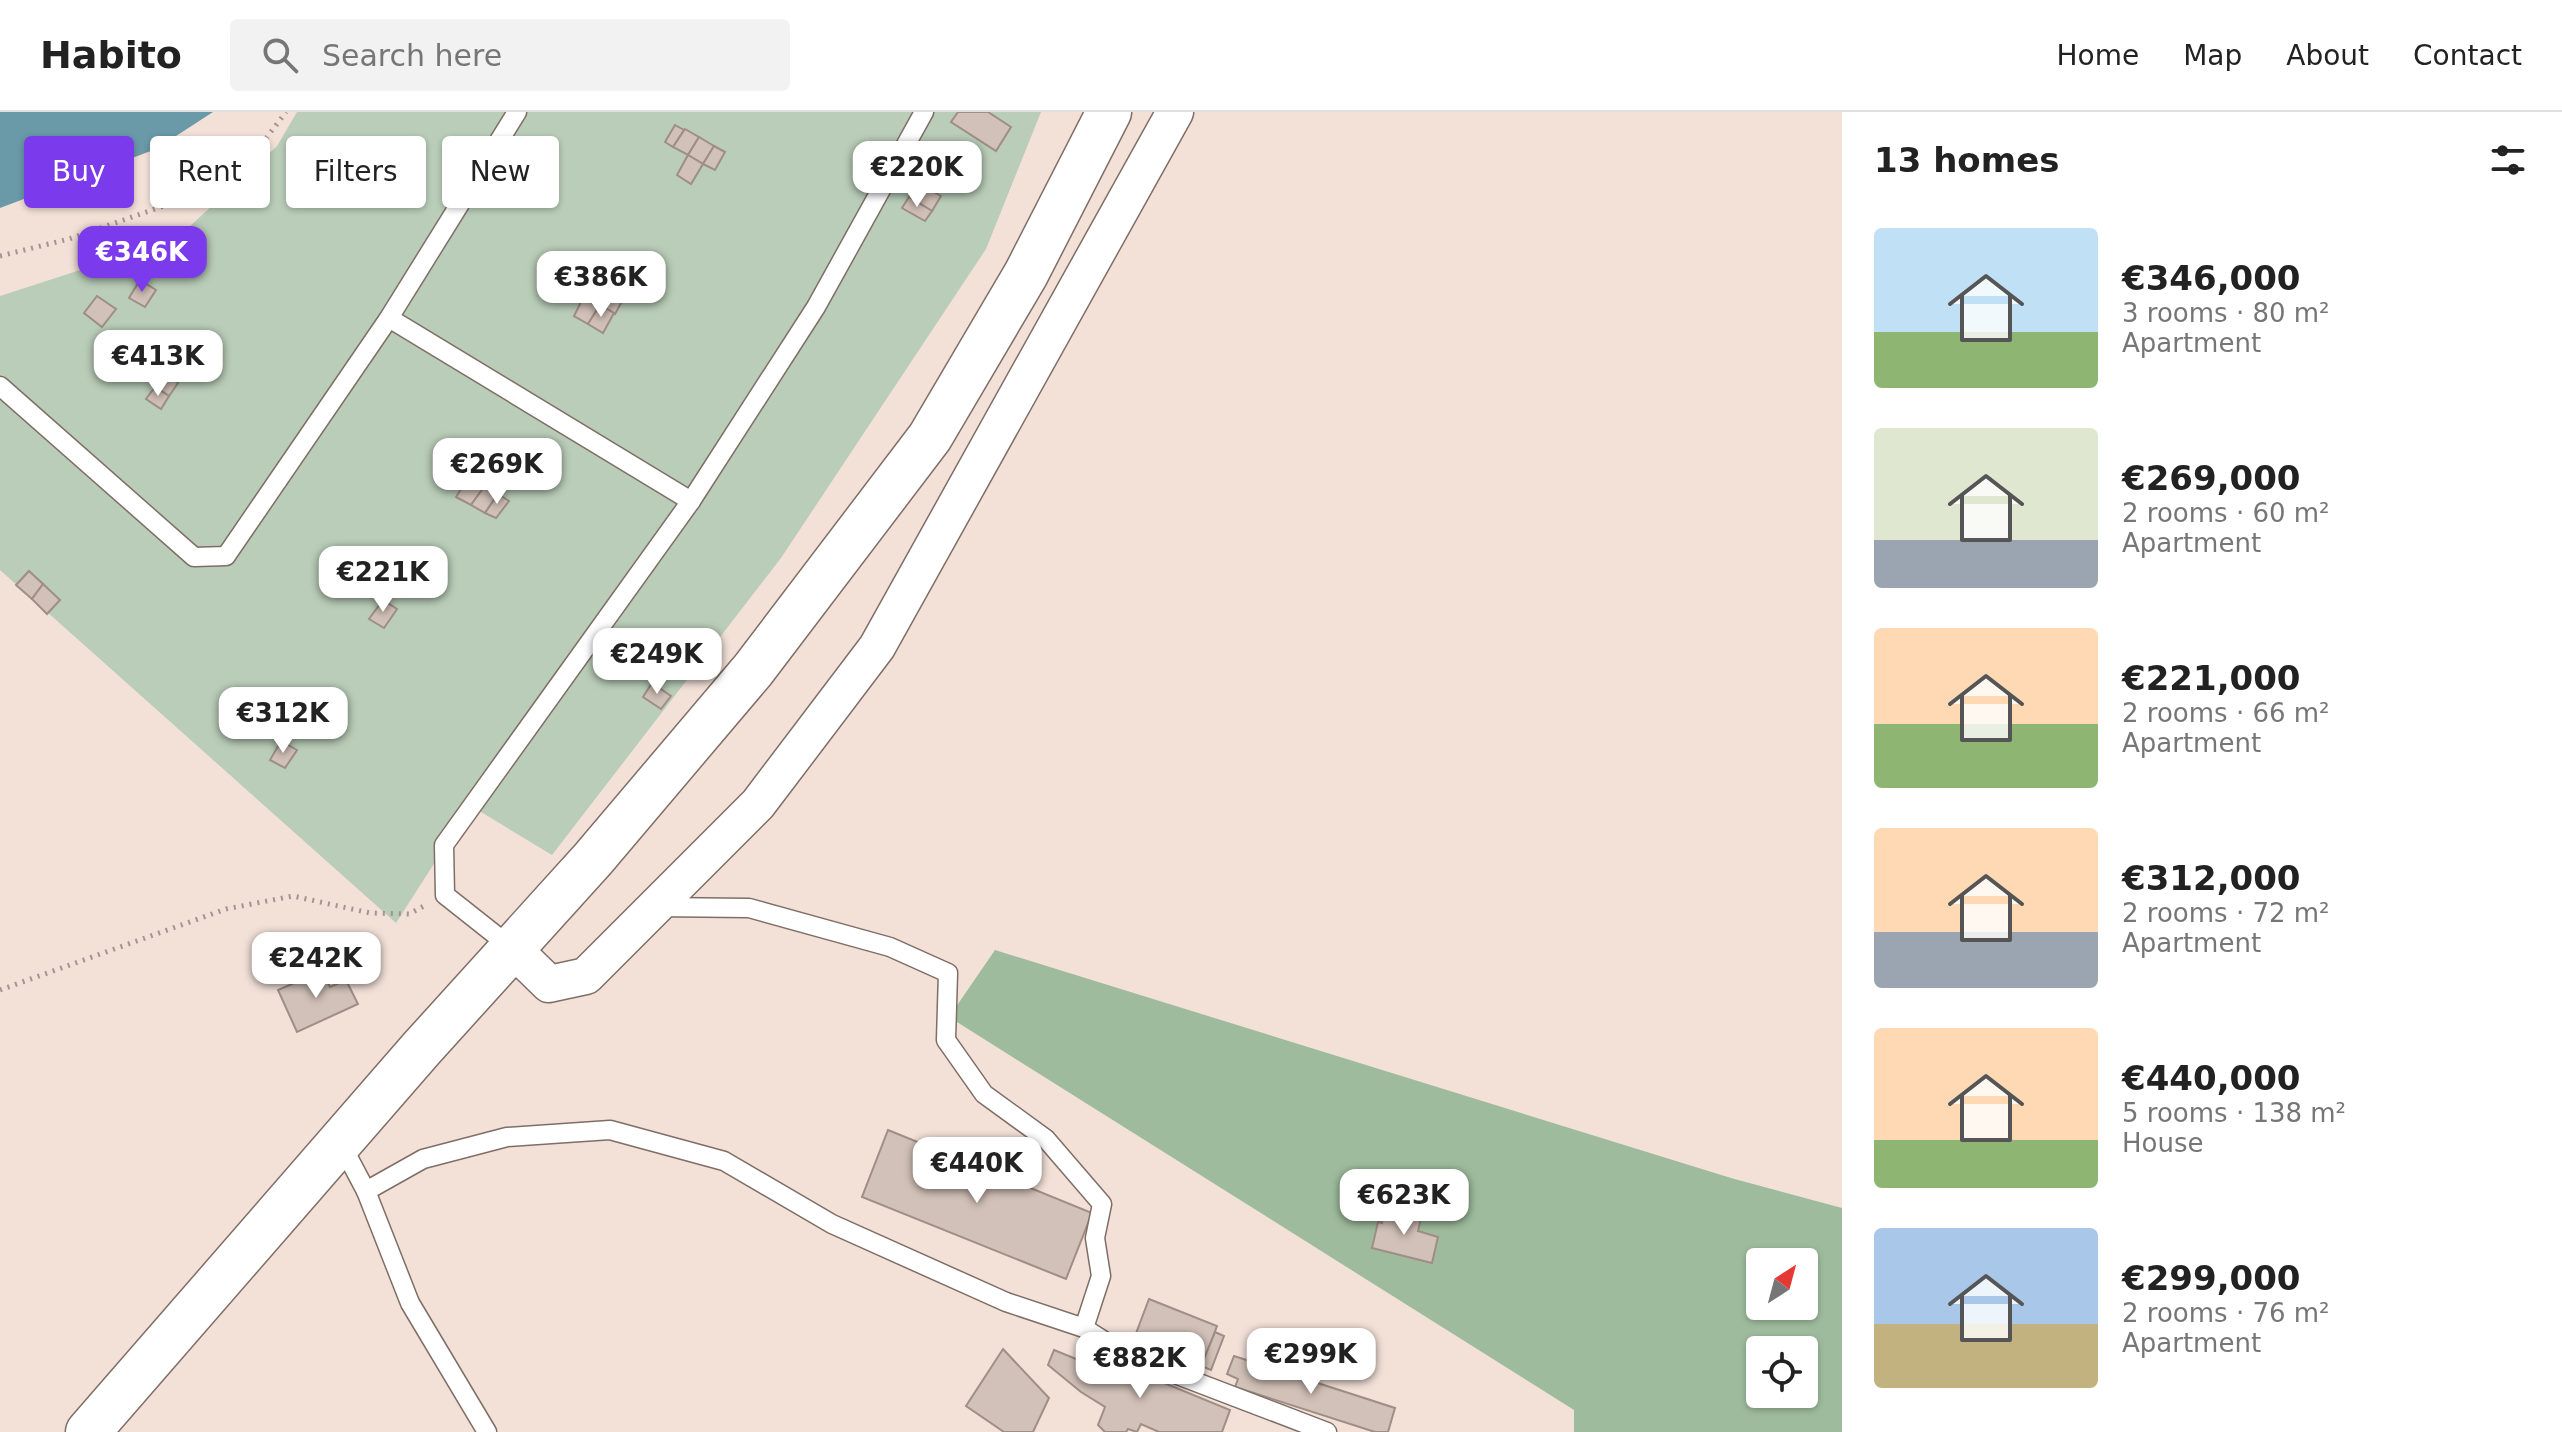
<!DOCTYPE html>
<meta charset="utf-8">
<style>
:root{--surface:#fff;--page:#f2f2f2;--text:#222;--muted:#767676;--line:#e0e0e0;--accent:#7c3aed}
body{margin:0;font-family:"DejaVu Sans",sans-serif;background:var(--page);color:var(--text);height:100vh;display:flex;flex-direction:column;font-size:30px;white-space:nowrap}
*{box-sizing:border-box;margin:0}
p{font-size:26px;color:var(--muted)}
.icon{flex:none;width:44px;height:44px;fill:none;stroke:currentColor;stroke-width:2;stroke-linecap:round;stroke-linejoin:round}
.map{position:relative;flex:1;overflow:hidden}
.sheet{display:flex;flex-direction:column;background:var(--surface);width:720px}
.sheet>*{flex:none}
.top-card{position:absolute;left:24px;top:24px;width:760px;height:72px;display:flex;gap:16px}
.needle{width:52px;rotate:36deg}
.buttons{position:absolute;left:1746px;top:1136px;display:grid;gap:16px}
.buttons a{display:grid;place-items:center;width:72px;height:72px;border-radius:8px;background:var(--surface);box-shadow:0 2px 6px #0004;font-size:40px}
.price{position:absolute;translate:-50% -68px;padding:0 18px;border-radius:16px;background:#fff;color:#222;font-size:26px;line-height:52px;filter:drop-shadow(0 2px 4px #0008)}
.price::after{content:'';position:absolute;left:50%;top:48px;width:24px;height:18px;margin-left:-12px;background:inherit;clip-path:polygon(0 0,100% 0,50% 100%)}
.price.on{background:var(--accent);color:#fff}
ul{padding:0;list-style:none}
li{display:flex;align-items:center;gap:24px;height:200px;padding:0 32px}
li span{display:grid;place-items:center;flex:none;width:224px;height:160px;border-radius:8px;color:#555}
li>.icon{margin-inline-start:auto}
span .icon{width:96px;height:96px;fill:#fffc;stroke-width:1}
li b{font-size:34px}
h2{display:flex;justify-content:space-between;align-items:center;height:96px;padding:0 32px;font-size:34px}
.pill{padding:0 28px;border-radius:8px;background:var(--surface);box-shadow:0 2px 6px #0004;font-size:28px;line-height:72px}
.pill.on{background:var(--accent);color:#fff}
header{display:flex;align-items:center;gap:48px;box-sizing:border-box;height:112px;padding:0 40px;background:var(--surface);border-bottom:2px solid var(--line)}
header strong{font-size:38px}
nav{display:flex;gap:44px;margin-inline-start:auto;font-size:28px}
.search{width:560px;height:72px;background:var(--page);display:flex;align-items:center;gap:20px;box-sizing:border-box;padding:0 28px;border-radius:8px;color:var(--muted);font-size:30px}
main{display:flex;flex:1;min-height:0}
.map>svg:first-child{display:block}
</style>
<header>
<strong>Habito</strong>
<div class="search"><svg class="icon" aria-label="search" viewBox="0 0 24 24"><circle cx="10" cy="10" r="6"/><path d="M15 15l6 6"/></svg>Search here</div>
<nav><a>Home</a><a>Map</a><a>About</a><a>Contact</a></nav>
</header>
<main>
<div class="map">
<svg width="1842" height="1320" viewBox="0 0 1842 1320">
<rect width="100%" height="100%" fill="#f3e1d8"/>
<polygon fill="#b9cdb8" points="297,0 1041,0 986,137 781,446 552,743 471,694 396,811 0,458 0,184 176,127 277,34"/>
<path fill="#9ebc9d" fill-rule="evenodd" d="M995 838 1731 1066 1842 1096V1320H1574V1298L949 905ZM1760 1150H1804V1194H1760ZM1760 1238H1804V1282H1760Z"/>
<polygon fill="#6a99a7" points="0,0 213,0 156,37 0,96"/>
<g fill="#d2c1b8" stroke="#9e8e85" stroke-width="2">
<polygon points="958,0 988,0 1011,15 996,39 951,10"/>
<polygon points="675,13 684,18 673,35 665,30"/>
<polygon points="685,17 699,25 688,43 673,35"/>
<polygon points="699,25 714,34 703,52 688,43"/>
<polygon points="714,34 725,40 715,58 703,52"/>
<polygon points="688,43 703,52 691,72 677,63"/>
<polygon points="918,71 941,84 932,99 909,85"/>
<polygon points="909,85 932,99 925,109 902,96"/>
<polygon points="594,166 610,175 600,193 584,184"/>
<polygon points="140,168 156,178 145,195 129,186"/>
<polygon points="610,175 625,184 615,202 600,193"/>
<polygon points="97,184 116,197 102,215 84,201"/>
<polygon points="584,184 600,193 588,212 574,204"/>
<polygon points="600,193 614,201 603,221 588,212"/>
<polygon points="165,262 178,271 169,284 155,275"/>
<polygon points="155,275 169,284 161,297 146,287"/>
<polygon points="481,349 496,357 484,375 468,366"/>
<polygon points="496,357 510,365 498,382 484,375"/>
<polygon points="468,366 484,375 471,393 456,385"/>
<polygon points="484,375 498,382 485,401 471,393"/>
<polygon points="498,382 509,389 496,406 485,401"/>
<polygon points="29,459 43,472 32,487 16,473"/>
<polygon points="43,472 60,488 47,502 32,487"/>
<polygon points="383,488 397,497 384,516 369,507"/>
<polygon points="652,571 671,584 661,597 643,585"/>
<polygon points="281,629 297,638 285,656 270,648"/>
<polygon points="322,859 330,875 346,868 358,892 297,920 278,878"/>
<polygon points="888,1018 1092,1101 1066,1167 862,1085"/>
<polygon points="1385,1097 1421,1106 1418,1119 1438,1125 1432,1151 1372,1136 1378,1110 1382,1111"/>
<polygon points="1149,1187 1217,1214 1200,1259 1132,1232"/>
<polygon points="1215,1220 1224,1224 1211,1258 1201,1254"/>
<polygon points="1003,1237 1049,1286 1033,1320 1004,1320 966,1294"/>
<polygon points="1054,1238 1118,1264 1123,1254 1230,1298 1222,1320 1159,1320 1141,1312 1137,1320 1128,1317 1126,1320 1105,1320 1098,1313 1105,1295 1081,1280 1048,1253"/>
<polygon points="1234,1244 1395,1296 1388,1320 1375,1320 1235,1275 1238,1267 1227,1262"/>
</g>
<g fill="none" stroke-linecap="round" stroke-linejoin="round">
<g stroke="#7e6e66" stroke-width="21">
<g id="service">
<polyline points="517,0 389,206 691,389"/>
<polyline points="0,274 194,445 226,444 389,206"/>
<polyline points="656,795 749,796 890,835 948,861 946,928 984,982 1046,1027 1102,1092 1095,1126 1101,1164 1084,1216"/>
<polyline points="512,836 445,783 444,733 691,389 816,195 924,0"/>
<polyline points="340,1030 366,1079 410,1191 487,1320"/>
<polyline points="366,1079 423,1047 507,1025 610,1018 724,1049 832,1112 1006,1190 1084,1216 1128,1244 1327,1320"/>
</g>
</g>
<g stroke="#7e6e66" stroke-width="39">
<polyline id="minor" points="512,836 549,872 586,864 758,692 877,535 1175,0"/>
</g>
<g stroke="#7e6e66" stroke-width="47">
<polyline id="tertiary" points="88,1320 421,937 593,747 753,558 930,325 1026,162 1109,0"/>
</g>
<g stroke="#a2958e" stroke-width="5" stroke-dasharray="2 6" stroke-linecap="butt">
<polyline points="0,144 69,127 198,82 261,33 286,0"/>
<polyline points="0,878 226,797 293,784 370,801 409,802 424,794"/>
</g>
<use href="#service" stroke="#fff" stroke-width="18"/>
<use href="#minor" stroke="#fff" stroke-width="36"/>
<use href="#tertiary" stroke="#fff" stroke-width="44"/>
</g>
</svg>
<div class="buttons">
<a><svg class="needle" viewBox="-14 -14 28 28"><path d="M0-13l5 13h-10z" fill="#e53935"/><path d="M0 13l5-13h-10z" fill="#767676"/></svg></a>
<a><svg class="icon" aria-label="locate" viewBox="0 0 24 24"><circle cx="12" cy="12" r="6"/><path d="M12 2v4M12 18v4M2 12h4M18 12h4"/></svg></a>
</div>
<b class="price" style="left:917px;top:97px">€220K</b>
<b class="price on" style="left:142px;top:182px">€346K</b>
<b class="price" style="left:601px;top:207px">€386K</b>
<b class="price" style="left:158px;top:286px">€413K</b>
<b class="price" style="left:497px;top:394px">€269K</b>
<b class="price" style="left:383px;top:502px">€221K</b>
<b class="price" style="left:657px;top:584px">€249K</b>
<b class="price" style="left:283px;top:643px">€312K</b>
<b class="price" style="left:316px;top:888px">€242K</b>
<b class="price" style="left:977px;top:1093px">€440K</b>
<b class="price" style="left:1404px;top:1125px">€623K</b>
<b class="price" style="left:1311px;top:1284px">€299K</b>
<b class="price" style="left:1140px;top:1288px">€882K</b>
<div class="top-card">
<a class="pill on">Buy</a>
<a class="pill">Rent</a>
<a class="pill">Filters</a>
<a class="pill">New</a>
</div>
</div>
<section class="sheet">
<h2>13 homes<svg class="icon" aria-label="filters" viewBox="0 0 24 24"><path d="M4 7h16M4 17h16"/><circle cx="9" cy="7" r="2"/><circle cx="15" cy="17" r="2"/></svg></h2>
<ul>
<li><span style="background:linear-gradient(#bfe0f5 65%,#8fb573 0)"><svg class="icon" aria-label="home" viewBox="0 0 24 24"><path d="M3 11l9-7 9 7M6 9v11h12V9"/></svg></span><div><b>€346,000</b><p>3 rooms · 80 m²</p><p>Apartment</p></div></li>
<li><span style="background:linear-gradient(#dfe7d0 70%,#9aa5b1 0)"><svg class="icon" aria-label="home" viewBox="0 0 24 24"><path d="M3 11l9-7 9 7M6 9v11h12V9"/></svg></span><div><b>€269,000</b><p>2 rooms · 60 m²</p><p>Apartment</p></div></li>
<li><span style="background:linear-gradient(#ffd9b3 60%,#8fb573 0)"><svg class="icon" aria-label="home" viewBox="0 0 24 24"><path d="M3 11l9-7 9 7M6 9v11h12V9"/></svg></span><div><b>€221,000</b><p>2 rooms · 66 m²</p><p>Apartment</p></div></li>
<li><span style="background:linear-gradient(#ffd9b3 65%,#9aa5b1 0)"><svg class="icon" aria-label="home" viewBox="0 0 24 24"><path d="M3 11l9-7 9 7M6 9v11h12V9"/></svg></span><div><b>€312,000</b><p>2 rooms · 72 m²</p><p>Apartment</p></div></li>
<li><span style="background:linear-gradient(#ffd9b3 70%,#8fb573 0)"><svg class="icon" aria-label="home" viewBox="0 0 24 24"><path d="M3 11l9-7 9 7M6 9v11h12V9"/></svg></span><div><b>€440,000</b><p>5 rooms · 138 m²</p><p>House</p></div></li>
<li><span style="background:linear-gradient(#a9c7e8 60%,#c2b280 0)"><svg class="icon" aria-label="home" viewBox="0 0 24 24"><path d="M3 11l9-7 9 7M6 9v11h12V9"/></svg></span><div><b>€299,000</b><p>2 rooms · 76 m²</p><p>Apartment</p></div></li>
</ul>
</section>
</main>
